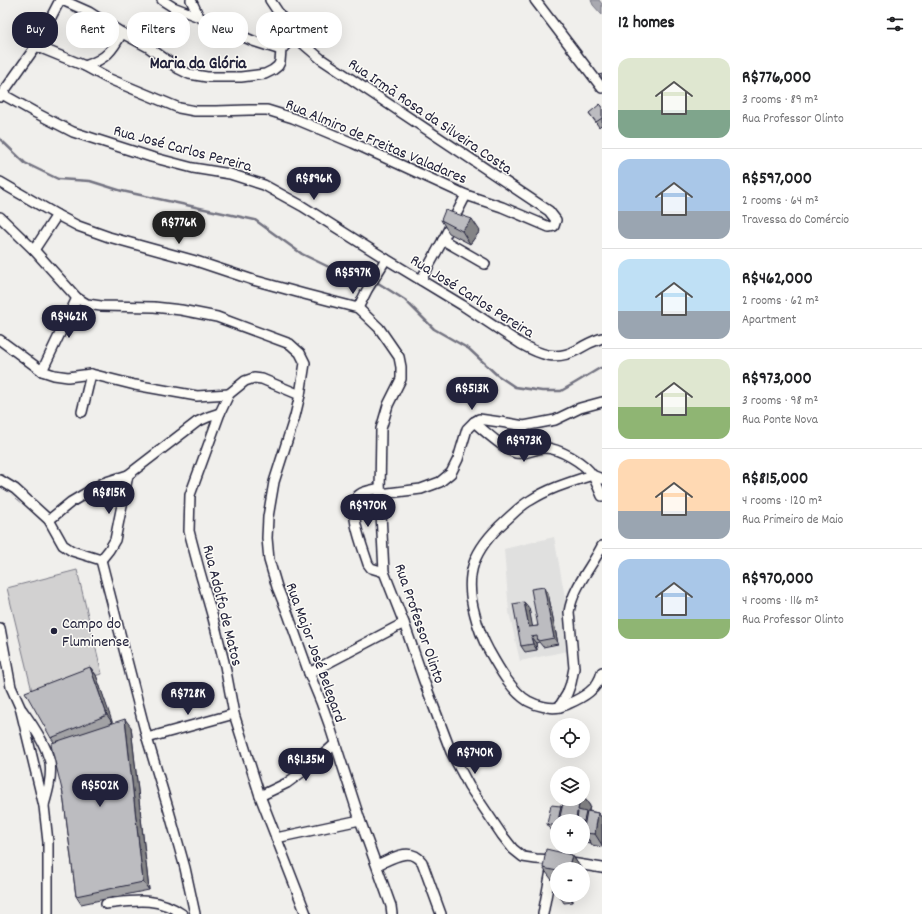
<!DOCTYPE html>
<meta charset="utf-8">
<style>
:root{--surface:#fff;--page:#f2f2f2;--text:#202124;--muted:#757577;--line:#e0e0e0;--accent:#22223b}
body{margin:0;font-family:Dekko,sans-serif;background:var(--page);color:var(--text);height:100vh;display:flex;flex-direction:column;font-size:15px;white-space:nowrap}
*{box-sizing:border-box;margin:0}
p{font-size:13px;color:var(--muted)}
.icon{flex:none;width:22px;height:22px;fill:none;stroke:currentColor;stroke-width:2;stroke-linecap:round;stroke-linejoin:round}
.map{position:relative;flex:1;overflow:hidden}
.panel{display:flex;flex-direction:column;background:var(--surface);width:320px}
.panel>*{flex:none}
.hud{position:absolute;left:12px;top:12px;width:380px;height:36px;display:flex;gap:8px}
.tools{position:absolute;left:550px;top:718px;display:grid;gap:8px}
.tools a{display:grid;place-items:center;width:40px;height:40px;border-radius:50%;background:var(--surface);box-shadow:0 4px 16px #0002;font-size:20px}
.price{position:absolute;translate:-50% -34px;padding:0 9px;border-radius:14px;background:var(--accent);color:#fff;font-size:13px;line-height:26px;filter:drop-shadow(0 1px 2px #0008)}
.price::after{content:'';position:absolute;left:50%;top:24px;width:12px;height:9px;margin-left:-6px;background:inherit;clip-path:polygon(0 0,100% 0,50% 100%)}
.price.active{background:#222;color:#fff}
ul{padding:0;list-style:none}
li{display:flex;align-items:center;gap:12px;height:100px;padding:0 16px}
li+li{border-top:1px solid var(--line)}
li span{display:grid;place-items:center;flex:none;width:112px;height:80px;border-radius:12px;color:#555}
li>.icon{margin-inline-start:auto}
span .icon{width:48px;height:48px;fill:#fffc;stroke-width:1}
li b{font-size:17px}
h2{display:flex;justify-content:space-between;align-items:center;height:48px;padding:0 16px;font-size:17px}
.chip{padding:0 14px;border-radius:16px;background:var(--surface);box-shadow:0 4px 16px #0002;font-size:14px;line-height:36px}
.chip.active{background:var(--accent);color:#fff}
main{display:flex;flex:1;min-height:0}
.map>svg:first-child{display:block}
</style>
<main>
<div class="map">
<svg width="602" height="914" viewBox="0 0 602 914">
<rect width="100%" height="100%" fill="#f0efec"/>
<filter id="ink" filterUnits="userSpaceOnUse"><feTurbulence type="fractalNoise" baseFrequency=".025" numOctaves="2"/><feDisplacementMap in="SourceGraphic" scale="8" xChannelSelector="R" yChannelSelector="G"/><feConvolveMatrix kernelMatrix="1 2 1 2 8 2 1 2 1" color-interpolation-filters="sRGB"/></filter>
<g filter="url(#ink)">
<polygon fill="#e0e0df" points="554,537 568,614 572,650 520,661 509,612 504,549"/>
<polygon fill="#d2d1d1" stroke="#7a7a86" points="77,570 102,674 32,691 7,588"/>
<polygon fill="#a9a9b0" stroke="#737381" points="591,0 599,0 602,4 602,15 593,5"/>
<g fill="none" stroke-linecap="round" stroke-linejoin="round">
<polyline stroke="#737381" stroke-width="2.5" points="0,139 25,163 58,179 90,181 122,191 255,220 302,254 335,270 375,281 405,300 434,329 469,349 497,375 515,387 542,391 561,391 575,383 600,368 602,368"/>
<g stroke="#22223b" stroke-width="12">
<g id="minor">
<polyline points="62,0 89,12 122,33 148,47 179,69 189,74 207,77 241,77 265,74 273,70 278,66 280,62 281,50 294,36"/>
<polyline points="162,0 173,7 199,17"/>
<polyline points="191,0 199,17 253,41 281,50"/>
<polyline points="535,0 602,88"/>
<polyline points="36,46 85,66 107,78 179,108 195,111 216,111 249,110 267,110 293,118 353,143 466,195 502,207 549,227 554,226 556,220 549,211 321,59 294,36 270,0"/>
<path d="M85 66C106 59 112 51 122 33"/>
<path d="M2 94 36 113 73 132 151 157 193 168 230 174 264 185 302 206 386 259 462 305 521 344C541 355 556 361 577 350 585 345 593 341 602 338"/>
<polyline points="0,97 36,46 60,0"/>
<polyline points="0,182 57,215 78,226 109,237 196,261 253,280 304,294 358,308 379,328 399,357 401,367 401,379 388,405 381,429 380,494 384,572 404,623 424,681 451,752 469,786 502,835 513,849 523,857 536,859 553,860 602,868"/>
<polyline points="0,217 34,250 77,298 87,304 101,306 154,307 181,310 217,317 290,344 300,353 305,363 300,395 295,416 274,482 268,517 267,538 269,560 277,587 288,614 309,673 321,702 329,724 360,820 391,906 392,914"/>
<polyline points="443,240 485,264"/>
<polyline points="34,250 57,215"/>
<polyline points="421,280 443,240 466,195"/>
<polyline points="358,308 367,290 386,259"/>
<polyline points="0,340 42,371 54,375 68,377 91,374 135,385 197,396 229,394"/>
<polyline points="42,371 77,298"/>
<polyline points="300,395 262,379 254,378 245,381 229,394 220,413 190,495 189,531 199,569 213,618 225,666 234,714 260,796 306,914"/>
<polyline points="82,412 91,374"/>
<path d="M474 422C482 429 506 451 516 453 525 455 534 449 543 448 558 447 585 463 593 476 596 482 599 489 602 496"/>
<path d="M602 479 592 475C571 482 550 488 531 500 521 505 513 514 505 521 474 549 463 574 475 615 478 627 482 638 488 649 497 665 511 691 528 701 537 706 550 709 560 707 563 706 566 705 568 704 584 697 598 689 602 672"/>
<polyline points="0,480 15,489 49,520 63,545 72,551 101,560"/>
<path d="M380 488C373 490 361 491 357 497 348 512 363 548 368 564L371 568 384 572"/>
<polyline points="380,494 421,489 440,482 451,473 458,459 467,429 474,422 479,419 507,423 524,426 555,420 580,408 602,402"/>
<polyline points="49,520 71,502 103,483 128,475 197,422 208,417 220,413"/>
<polyline points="101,560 147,738 169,811 185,868 195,914"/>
<polyline points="101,560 109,550 115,540 128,475"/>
<polyline points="0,628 11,687 20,707 44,806 48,842 48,914"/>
<polyline points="309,673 404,623"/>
<path d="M559 707 567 694 571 683 574 668 569 612C573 587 591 568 602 546"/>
<path d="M22 710C31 723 40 735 46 750 47 754 49 758 50 762 52 777 48 791 44 805"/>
<polyline points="147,738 234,714"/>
<polyline points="260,796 287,783 313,764 335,744"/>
<polyline points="276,838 360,820"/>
<path d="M377 865C391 859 410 846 422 862L441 914"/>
<path d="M106 904C134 901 157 896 182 914"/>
<polyline points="543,914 552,865"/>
</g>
</g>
<use href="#minor" stroke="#fdfcf7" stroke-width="9"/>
</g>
<g fill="#a2a2a5" stroke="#22223b">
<polygon points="602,106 602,126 601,125 599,127 589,113"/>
<polygon points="441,220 480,231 470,244 449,233"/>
<polygon points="544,587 548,593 558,644 543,647 539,642 536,643 537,650 525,652 521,646 524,602 529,608 532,627 538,626"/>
<polygon points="90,667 96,675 112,723 131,727 149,890 81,904 76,896 63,794 54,742 51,738"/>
<polygon points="583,796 590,806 589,811 598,813 602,818 602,847 592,845 591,843 584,842 583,841 583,821 557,821 557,837 556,837 547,824 561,806 562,808 583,799"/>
<polygon points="572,855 581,868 580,869 557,869 557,881 552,880 543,868"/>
<polygon points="559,895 572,895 573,902 564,903"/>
</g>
<g fill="#848486" stroke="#22223b">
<polygon points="472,219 480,231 470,244 462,231"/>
<polygon points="544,587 548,593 558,644 554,638"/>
<polygon points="524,602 529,608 534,634 529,627"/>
<polygon points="531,637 536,643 537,650 533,644"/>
<polygon points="90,667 96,675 113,724 107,715"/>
<polygon points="125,719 131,727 149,890 143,882"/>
<polygon points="583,796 590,806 583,833 591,843 583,832 583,821 576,821 577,812 584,821 578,810 580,799 583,799"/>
<polygon points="561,806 569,819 569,821 558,821"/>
<polygon points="598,813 602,818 602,845 595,834"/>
<polygon points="572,855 581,868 580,869 568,869"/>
<polygon points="568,895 572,895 573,902"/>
</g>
<g fill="#bcbcc0" stroke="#22223b">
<polygon points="602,74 602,79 599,75"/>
<polygon points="600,104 602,106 602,118 596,122 589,113"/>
<polygon points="445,210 472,219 462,231 441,220"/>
<polygon points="544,587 554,638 538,641 537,636 531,637 533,644 521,646 513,604 524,602 529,627 538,626 531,589"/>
<polygon points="90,667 107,715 51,738 25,692"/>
<polygon points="125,719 143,882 76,896 63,794 51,745 52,743"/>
<polygon points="564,799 580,799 578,810 586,812 583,825 583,821 577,821 578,812 577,812 576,821 559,821"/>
<polygon points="551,805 561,806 558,821 557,821 557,826 547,824"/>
<polygon points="587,811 598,813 595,834 583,833"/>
<polygon points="546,849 572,855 568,869 557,869 557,871 543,868"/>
</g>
</g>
<circle fill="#22223b" stroke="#fdfcf7" stroke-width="1.5" cx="54" cy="631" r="4"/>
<g text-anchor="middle" stroke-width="3" stroke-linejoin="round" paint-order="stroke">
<g font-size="16" fill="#22223b" stroke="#fdfcf7">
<text transform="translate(431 115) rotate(34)" y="6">Rua Irmã Rosa da Silveira Costa</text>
<text transform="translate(377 140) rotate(23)" y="6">Rua Almiro de Freitas Valadares</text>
<text transform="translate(183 147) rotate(15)" y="6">Rua José Carlos Pereira</text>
<text transform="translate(473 295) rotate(32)" y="6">Rua José Carlos Pereira</text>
<text transform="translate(224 605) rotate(76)" y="6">Rua Adolfo de Matos</text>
<text transform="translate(421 623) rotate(71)" y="6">Rua Professor Olinto</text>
<text transform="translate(317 652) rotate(70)" y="6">Rua Major José Belegard</text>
</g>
<g font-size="16" fill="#22223b" stroke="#fdfcf7" text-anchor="start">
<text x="62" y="628">Campo do<tspan x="62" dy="18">Fluminense</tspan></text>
</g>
<g font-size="17" font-weight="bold" fill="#22223b" stroke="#fdfcf7">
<text x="198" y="68">Maria da Glória</text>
</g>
</g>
</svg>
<div class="tools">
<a><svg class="icon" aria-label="locate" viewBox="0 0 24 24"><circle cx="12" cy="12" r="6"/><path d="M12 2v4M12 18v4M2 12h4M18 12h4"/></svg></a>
<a><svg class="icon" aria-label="layers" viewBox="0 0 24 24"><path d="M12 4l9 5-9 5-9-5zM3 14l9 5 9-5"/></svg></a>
<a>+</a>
<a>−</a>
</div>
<b class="price" style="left:314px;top:201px">R$896K</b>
<b class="price active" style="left:179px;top:245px">R$776K</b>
<b class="price" style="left:353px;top:295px">R$597K</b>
<b class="price" style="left:69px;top:339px">R$462K</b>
<b class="price" style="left:472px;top:411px">R$513K</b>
<b class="price" style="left:524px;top:463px">R$973K</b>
<b class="price" style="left:109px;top:515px">R$815K</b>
<b class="price" style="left:368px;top:528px">R$970K</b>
<b class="price" style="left:188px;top:716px">R$728K</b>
<b class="price" style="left:475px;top:775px">R$740K</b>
<b class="price" style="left:306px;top:782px">R$1.35M</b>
<b class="price" style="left:100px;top:808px">R$502K</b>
<div class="hud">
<a class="chip active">Buy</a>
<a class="chip">Rent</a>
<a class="chip">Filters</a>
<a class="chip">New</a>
<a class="chip">Apartment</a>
</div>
</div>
<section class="panel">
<h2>12 homes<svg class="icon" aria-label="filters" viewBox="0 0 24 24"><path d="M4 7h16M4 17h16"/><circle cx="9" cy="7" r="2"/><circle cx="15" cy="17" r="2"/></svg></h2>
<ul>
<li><span style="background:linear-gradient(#dfe7d0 65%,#7fa58c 0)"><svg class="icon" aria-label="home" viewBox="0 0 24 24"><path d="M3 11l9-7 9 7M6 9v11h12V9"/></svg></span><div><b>R$776,000</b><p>3 rooms · 89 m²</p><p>Rua Professor Olinto</p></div></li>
<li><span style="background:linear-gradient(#a9c7e8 65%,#9aa5b1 0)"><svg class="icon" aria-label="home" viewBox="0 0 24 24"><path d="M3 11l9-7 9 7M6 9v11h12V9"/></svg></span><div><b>R$597,000</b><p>2 rooms · 64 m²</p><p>Travessa do Comércio</p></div></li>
<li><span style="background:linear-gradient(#bfe0f5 65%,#9aa5b1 0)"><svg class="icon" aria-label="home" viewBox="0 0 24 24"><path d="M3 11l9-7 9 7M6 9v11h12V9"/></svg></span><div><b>R$462,000</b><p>2 rooms · 62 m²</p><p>Apartment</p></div></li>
<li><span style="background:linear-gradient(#dfe7d0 60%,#8fb573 0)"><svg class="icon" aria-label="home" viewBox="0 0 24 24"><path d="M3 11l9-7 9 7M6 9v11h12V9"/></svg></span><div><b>R$973,000</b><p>3 rooms · 98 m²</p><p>Rua Ponte Nova</p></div></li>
<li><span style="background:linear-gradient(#ffd9b3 65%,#9aa5b1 0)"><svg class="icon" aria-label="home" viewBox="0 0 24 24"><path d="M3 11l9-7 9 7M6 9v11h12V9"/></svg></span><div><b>R$815,000</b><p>4 rooms · 120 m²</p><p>Rua Primeiro de Maio</p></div></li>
<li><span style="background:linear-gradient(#a9c7e8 75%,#8fb573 0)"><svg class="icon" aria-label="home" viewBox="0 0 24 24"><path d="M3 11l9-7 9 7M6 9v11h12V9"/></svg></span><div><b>R$970,000</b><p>4 rooms · 116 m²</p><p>Rua Professor Olinto</p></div></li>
</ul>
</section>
</main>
